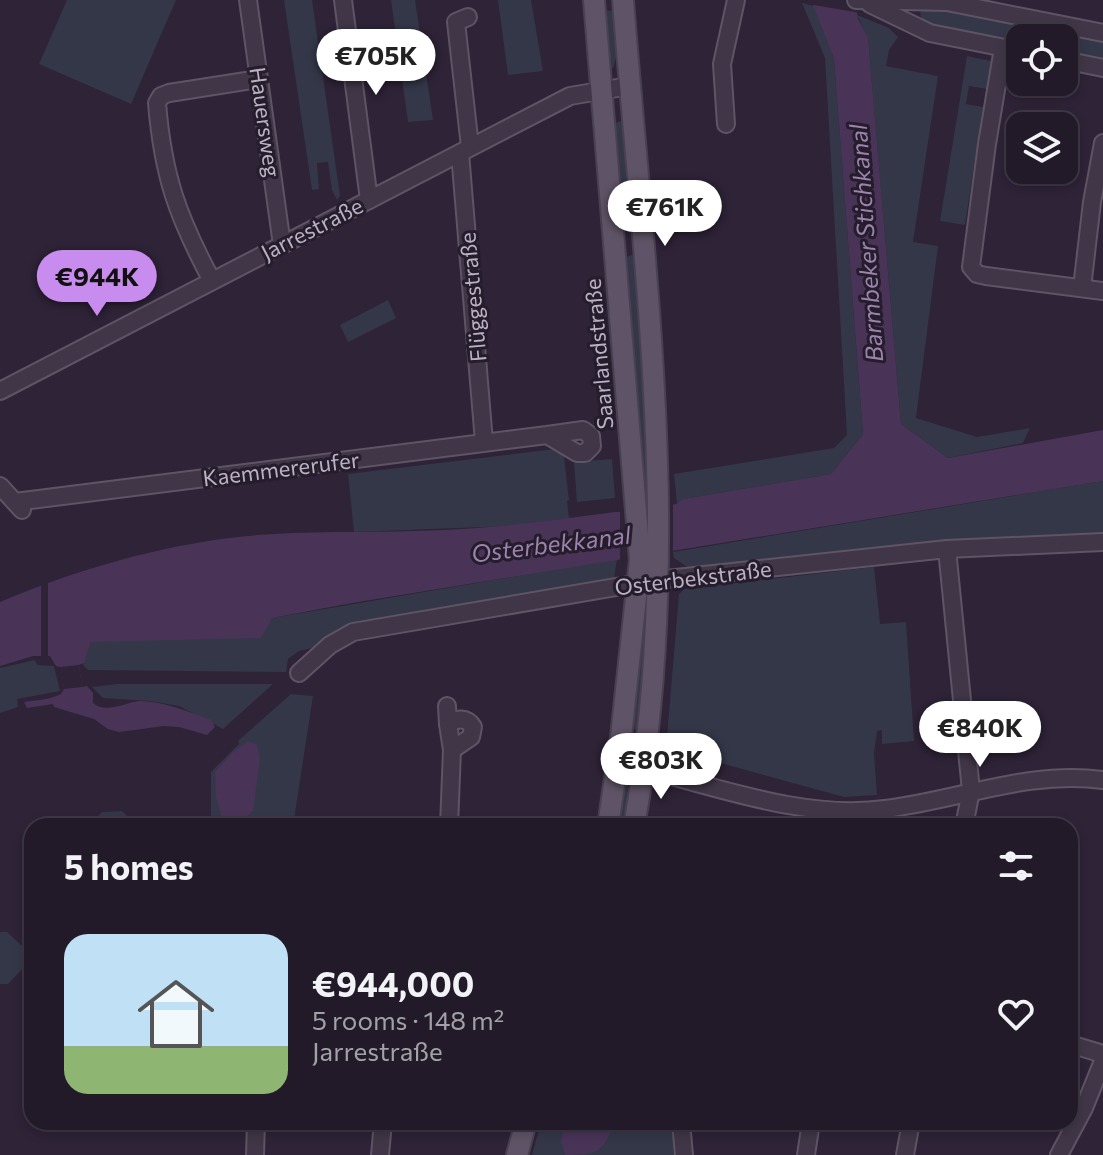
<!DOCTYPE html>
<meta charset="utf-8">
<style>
:root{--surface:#221a29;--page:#2a2331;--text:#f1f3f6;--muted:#a2a1a8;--line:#3f3846;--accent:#c88cee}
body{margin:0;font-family:Commissioner,sans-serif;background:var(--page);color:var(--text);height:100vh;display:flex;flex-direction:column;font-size:30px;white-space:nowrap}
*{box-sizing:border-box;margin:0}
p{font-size:26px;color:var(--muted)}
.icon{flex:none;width:44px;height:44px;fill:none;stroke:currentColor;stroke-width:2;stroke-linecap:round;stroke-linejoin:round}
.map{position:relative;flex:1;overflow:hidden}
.sheet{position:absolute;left:24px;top:818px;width:1054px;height:312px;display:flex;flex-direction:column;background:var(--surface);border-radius:24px;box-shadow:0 4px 12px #0003,0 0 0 2px var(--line)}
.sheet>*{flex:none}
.tools{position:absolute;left:1006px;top:24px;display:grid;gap:16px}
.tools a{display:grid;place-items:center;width:72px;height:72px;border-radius:16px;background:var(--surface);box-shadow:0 4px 12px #0003,0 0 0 2px var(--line);font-size:40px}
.price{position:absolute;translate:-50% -68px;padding:0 18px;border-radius:28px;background:#fff;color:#222;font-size:26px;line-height:52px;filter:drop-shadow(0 2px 4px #0008)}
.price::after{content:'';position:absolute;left:50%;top:48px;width:24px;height:18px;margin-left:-12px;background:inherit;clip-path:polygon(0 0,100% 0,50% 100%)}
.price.active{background:var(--accent);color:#111}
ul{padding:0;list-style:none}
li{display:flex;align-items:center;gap:24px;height:200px;padding:0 40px}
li+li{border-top:2px solid var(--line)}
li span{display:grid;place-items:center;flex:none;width:224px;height:160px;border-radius:24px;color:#555}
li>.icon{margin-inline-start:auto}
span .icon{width:96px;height:96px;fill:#fffc;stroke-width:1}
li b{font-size:34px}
h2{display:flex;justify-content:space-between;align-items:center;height:96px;padding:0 40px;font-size:34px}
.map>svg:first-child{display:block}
</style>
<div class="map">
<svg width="1103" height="1155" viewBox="0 0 1103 1155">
<rect width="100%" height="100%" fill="#2e2337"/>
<g fill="#333748">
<polygon points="67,0 176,0 131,104 39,64"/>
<polygon points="284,0 312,0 340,196 337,200 332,190 328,162 317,163 319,189 312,190"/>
<polygon points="391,0 415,0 433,120 408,122"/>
<polygon points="498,0 531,0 543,71 508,75"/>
<polygon points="802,3 814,6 834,59 863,434 831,474 683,499 677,504 674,474 834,448 847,435 825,58"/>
<polygon points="935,5 1051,27 1049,38 1020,38 1020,45 933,28 922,22 920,13 923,9"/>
<polygon points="600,10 613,11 616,58 613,68 609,70"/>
<polygon points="857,15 889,28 898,37 889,50 886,66 938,76 913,242 938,246 916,418 977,437 1030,428 1023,443 948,458 901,424 868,38"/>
<polygon points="1080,33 1103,37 1103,61 1075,56"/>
<polygon points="967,56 991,61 987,89 969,86 966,104 983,107 965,225 940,221"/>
<polygon points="622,121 637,217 630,221 621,218 609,124"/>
<polygon points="635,254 640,258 650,505 642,477 623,258"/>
<polygon points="388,300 396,318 348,342 340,325"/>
<polygon points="563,448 569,500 567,501 569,518 510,526 354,532 348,474"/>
<polygon points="612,459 615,498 577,502 574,462"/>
<path d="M1103 481V533C964 540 827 551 689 568L674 558 673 552Z"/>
<polygon points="617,559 614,578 299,651 288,659 286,672 88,670 83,665 91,642 154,639 266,626 272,618"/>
<polygon points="874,567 880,624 906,622 914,741 882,744 882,730 877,731 874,753 877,795 844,797 666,748 679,594 684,589"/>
<polygon points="640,616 647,616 642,731 632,729 640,663"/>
<polygon points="35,660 37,665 54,666 60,691 17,699 18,707 0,713 0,668"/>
<polygon points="117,684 273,684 223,729 179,706 150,701 103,698 92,687"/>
<polygon points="291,694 313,696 293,826 211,826 211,772 239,744 238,741"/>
<polygon points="629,773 636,774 628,826 619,826 623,777"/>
<polygon points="122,811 138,826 89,826 102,812"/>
<polygon points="0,932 7,932 23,947 24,967 8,984 0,984"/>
<polygon points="541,1122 672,1122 674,1155 532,1155"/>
</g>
<g fill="#493458">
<path d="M811 0H855L858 19 868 37 901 424 948 458 1103 430V481L352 603 272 618 261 638 91 642 84 663 79 665 82 687 87 686 93 693V703C107 715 126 701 142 701 165 702 190 712 211 720L215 727 207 735 179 727 164 726 119 732 108 729 94 719 54 707 53 704 27 708 24 702C36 700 49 700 61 694L64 689 61 667 56 666 50 656H33L0 666V602C71 572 145 550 221 539 285 530 351 533 415 531 482 530 548 521 615 512H625L676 504 683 499 831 474 863 434 834 59Z"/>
<path d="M248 741 257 745 260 760 253 811C245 821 234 821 222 819L216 797 215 772 231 754Z"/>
<path d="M565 1122H616C601 1153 599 1155 565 1155L561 1141Z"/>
</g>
<g fill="#2e2337">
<polygon points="807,0 859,0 861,13 808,4"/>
<polygon points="673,501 673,555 620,562 620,508"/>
<polygon points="48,579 48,656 41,656 41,582"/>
<polygon points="79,665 82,687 64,689 61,667"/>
</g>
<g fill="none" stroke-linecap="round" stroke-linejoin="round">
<g stroke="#5e5465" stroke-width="20">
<g id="minor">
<polyline points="248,0 282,245"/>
<polyline points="343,0 369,200"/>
<polyline points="856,0 947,2 1103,33"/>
<polyline points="870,4 930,33 1020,51"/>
<polyline points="468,17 456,22 470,147"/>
<polyline points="1003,48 987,144 971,267 977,274 986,276 1103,291"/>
<polyline points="1064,60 1103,68"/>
<polyline points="726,124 722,64 736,0"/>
<polyline points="460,153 484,442"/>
<path d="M212 281C178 217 163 177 157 103L161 96 169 93 258 79"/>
<polyline points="1082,288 1092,202 1103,143"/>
<polyline points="0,391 570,96 629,86"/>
<polyline points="0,486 22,510"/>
<polyline points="15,502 547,435 577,453 585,453 592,446 591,436 583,430 547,435"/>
<polyline points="947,549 971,791 964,826"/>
<polyline points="299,673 330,645 353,632 657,580 947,549 1103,542"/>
<path d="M447 706 448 724C457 718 467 717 473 727L471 737 452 750"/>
<polyline points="448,724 452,750 449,826"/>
<path d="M618 766 645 769C720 788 807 820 885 809 959 800 1027 770 1103 780"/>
<polyline points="1070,1044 1103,1054"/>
<polyline points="681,1122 684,1155"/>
<polyline points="255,1155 256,1122"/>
<polyline points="380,1155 383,1122"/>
<polyline points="806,1155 811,1122"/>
<polyline points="905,1155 911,1122"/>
<polyline points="1059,1155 1084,1108 1103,1061"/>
</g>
</g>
<g stroke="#494051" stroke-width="24">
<g id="major">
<polyline points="594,0 640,560 621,737 608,826"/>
<path d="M623 0C644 274 684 553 634 826"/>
<polyline points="517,1155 526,1122"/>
</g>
</g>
<use href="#minor" stroke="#403647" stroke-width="16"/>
<use href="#major" stroke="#5f5467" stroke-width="20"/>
</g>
<g text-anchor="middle" stroke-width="6" stroke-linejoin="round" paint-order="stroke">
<g font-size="22" fill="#bcb1c4" stroke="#251c2c">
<text transform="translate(265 122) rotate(82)" y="8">Hauersweg</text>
<text transform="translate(312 229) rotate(-27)" y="8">Jarrestraße</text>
<text transform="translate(473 297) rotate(-95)" y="8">Flüggestraße</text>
<text transform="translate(599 354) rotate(-95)" y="8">Saarlandstraße</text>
<text transform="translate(281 469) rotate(-7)" y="8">Kaemmererufer</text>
<text transform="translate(693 578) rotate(-7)" y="8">Osterbekstraße</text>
</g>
<g font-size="24" font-style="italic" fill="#9c83ae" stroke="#251c2c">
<text transform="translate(867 243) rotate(-94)" y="8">Barmbeker Stichkanal</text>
<text transform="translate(551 545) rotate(-7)" y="8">Osterbekkanal</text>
</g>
</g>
</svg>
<div class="tools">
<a><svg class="icon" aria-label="locate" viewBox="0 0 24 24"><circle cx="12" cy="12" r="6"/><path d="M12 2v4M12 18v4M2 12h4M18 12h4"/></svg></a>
<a><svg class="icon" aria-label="layers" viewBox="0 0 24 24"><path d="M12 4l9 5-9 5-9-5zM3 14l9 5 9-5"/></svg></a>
</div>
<b class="price" style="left:376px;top:97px">€705K</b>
<b class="price" style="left:665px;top:248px">€761K</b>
<b class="price active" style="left:97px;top:318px">€944K</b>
<b class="price" style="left:980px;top:769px">€840K</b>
<b class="price" style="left:661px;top:801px">€803K</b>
<section class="sheet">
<h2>5 homes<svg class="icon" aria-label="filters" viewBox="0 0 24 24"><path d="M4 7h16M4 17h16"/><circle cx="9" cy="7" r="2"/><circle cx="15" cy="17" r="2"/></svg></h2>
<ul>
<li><span style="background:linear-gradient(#bfe0f5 70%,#8fb573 0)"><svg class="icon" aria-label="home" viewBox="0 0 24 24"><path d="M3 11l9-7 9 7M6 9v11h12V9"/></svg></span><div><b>€944,000</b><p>5 rooms · 148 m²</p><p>Jarrestraße</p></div><svg class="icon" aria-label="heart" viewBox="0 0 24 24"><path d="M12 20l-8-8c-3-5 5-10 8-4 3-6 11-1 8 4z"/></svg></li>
</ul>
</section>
</div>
